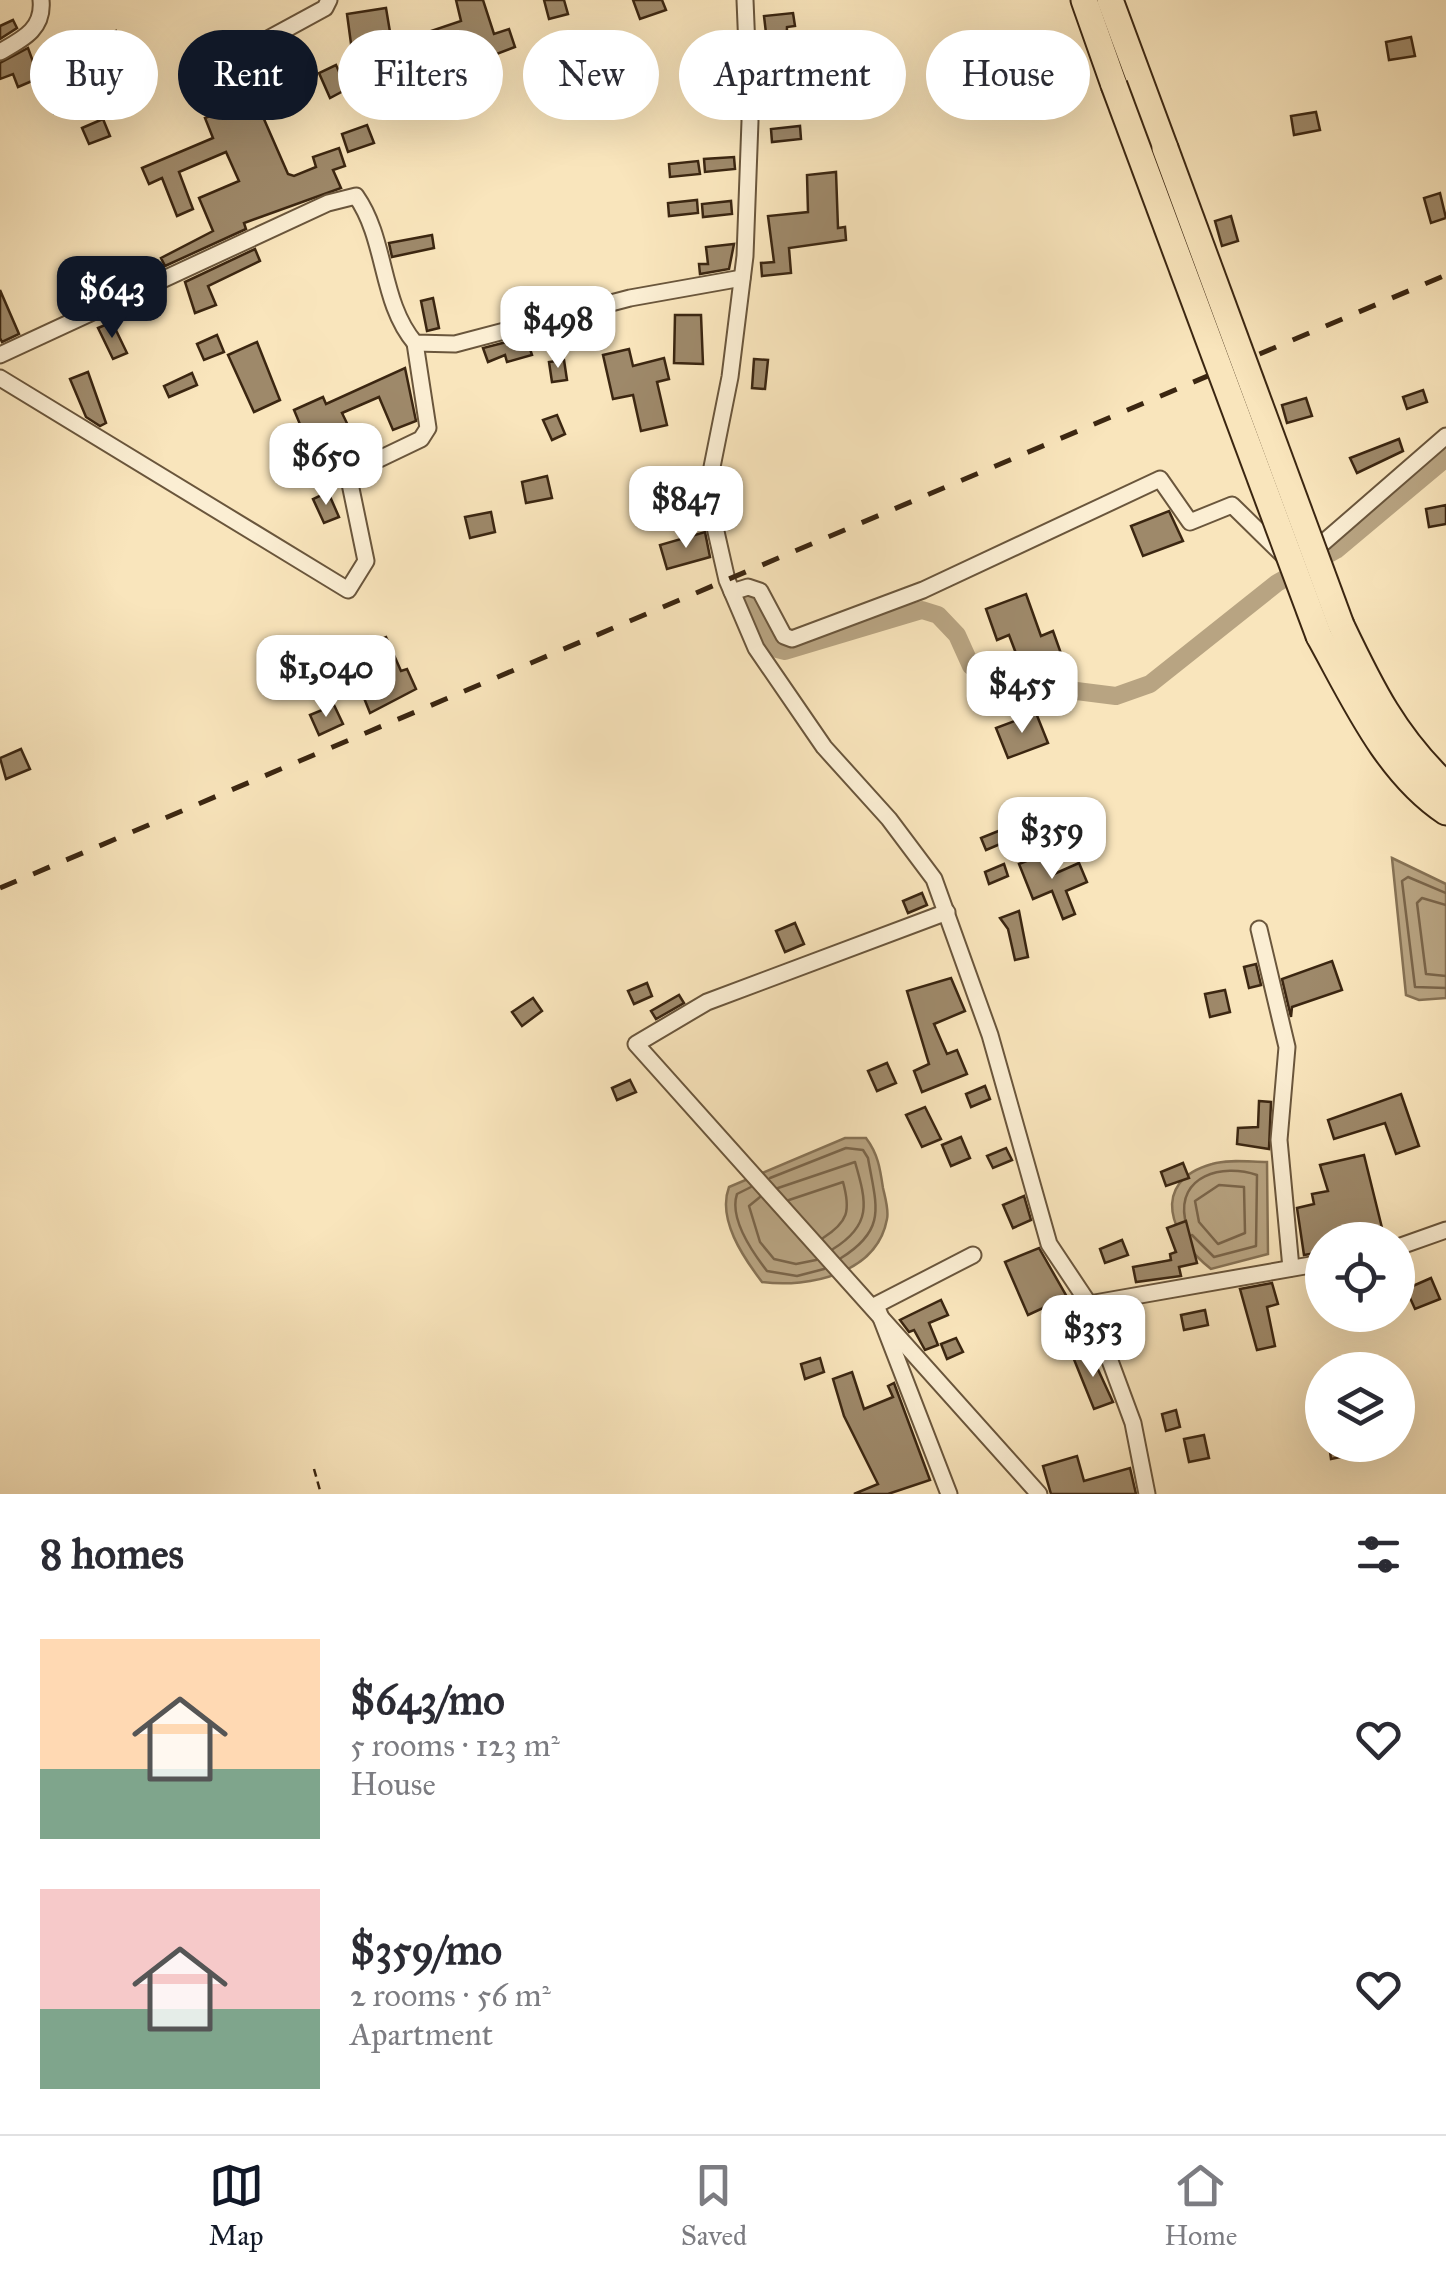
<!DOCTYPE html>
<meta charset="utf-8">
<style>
:root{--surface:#fff;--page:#f2f2f3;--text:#2b2b33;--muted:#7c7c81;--line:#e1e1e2;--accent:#111827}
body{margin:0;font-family:"IM FELL Great Primer",serif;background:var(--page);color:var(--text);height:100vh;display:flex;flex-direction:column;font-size:38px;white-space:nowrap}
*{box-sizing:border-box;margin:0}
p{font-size:32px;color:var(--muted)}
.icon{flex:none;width:55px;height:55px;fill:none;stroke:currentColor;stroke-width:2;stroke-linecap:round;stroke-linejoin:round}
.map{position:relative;height:1494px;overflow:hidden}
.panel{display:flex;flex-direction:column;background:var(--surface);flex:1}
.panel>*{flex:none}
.hud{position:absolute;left:30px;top:30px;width:1388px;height:90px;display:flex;gap:20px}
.fabs{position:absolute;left:1305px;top:1222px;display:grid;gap:20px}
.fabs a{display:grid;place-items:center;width:110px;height:110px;border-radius:50%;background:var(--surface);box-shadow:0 10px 40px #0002;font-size:50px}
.price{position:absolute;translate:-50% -85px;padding:0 22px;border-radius:20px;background:#fff;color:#222;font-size:32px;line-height:65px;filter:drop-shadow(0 2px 5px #0008)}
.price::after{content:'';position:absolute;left:50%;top:60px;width:30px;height:22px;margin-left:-15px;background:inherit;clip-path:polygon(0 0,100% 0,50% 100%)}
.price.current{background:var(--accent);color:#fff}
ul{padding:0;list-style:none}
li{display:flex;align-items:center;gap:30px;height:250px;padding:0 40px}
li span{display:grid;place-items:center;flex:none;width:280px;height:200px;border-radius:0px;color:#555}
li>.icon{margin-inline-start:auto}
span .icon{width:120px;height:120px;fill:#fffc;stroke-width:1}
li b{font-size:42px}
h2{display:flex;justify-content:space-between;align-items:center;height:120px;padding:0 40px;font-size:42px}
.chip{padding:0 35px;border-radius:45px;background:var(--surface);box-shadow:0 10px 40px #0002;font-size:35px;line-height:90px}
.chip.current{background:var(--accent);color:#fff}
.tabs{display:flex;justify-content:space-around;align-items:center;height:140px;border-top:2px solid var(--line);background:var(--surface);font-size:28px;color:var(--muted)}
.tabs a{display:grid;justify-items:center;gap:5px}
.tabs .current{color:var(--accent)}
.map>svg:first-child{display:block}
</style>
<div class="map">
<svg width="1446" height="1494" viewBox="0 0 1446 1494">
<rect width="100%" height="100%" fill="#f9e5bc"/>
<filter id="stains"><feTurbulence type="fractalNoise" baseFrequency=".002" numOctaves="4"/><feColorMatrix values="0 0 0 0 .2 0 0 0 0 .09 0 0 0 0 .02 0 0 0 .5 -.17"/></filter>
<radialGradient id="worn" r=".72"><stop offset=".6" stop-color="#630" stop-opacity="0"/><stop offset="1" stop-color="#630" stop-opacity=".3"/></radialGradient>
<g fill="#b8a482" stroke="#867255" stroke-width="2.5">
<polygon points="1392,858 1446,884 1446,998 1419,1000 1406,995"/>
<path d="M845 1138H866C878 1154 880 1168 883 1188 885 1197 889 1210 887 1219 877 1274 809 1288 762 1282 743 1257 717 1219 729 1187Z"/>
<path d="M1267 1162 1268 1254 1211 1269C1171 1238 1148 1182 1212 1164 1228 1159 1250 1162 1267 1162Z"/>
</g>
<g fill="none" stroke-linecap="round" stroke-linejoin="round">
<g stroke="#7a654a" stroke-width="2.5">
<polyline points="1446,893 1408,877 1402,881 1415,987 1446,988"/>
<polyline points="1446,905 1422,898 1417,903 1426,974 1446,976"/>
<path d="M770 1178 846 1148 863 1150 868 1158C876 1205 888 1229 841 1258"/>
<polygon points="1219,1185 1244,1187 1245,1233 1218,1244 1199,1222 1195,1201"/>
<path d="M751 1187 737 1194C729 1218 753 1253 767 1271L797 1276 824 1269"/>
<path d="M778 1188 855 1162C867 1203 872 1225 833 1249"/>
<polyline points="760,1197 749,1206 760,1242 774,1259 796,1264 816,1260"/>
<path d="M789 1200 843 1182C851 1211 848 1222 823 1238"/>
<path d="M1185 1219C1177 1176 1222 1163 1257 1175L1256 1246 1214 1257 1192 1235"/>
</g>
<polyline stroke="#b8a482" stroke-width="18" points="748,601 777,649 785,651 922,610 938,615 957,635 971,666 1005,682 1116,696 1150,684 1277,583 1336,550 1446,458"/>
</g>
<g fill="#9e896a" stroke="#3b2611" stroke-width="2.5">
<polygon points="456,0 483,0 494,34 509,29 515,47 447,73 431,31 461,21"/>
<polygon points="544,0 564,0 568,14 549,19"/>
<polygon points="633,0 662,0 666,10 640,19"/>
<polygon points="386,8 392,44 352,51 347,14"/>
<polygon points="793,13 795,26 787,27 786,60 759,63 758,34 766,33 764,16"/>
<polygon points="13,20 17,28 0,39 0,26"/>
<polygon points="116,31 123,47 102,56 95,40"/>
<polygon points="1411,37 1415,56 1389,60 1386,42"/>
<polygon points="28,48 39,78 18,87 13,74 0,79 0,63"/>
<polygon points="82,57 89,73 68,82 61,66"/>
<polygon points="336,65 347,89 330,98 319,73"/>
<polygon points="251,76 258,92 253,94 288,174 294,176 316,167 313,157 339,148 345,166 333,170 341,188 244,223 246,229 165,266 161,258 213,231 199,198 239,181 226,152 179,172 193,209 177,216 162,178 149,184 142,168 213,138 205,118 239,104 230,85"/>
<polygon points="68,87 74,104 54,113 47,96"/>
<polygon points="1316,112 1320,130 1294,135 1291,116"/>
<polygon points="103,119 110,136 89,144 82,128"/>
<polygon points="367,125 374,143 348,152 342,134"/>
<polygon points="800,126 801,139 772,142 771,129"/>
<polygon points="734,157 735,169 705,172 704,159"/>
<polygon points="698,161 700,174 670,177 669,164"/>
<polygon points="836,172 838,228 845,227 846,240 789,248 791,273 762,276 761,263 774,262 768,216 808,212 807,175"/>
<polygon points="1440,193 1446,218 1431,223 1424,198"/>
<polygon points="697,200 698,213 669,216 668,203"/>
<polygon points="731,201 732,214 703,217 702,204"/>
<polygon points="1231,216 1238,241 1222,246 1215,221"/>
<polygon points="432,235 434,248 392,257 389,243"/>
<polygon points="734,244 729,269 700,274 699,264 708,264 706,247"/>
<polygon points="255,249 260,261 208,286 216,305 195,313 185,282"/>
<polygon points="0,290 19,334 2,342 0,338"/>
<polygon points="433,298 439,328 427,331 421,301"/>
<polygon points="675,315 701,315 703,364 674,363"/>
<polygon points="112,322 127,353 113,359 98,328"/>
<polygon points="217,335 224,352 204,360 197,344"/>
<polygon points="526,337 532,355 507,362 505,355 488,362 483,348"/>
<polygon points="257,342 280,400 254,412 228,355"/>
<polygon points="629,349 633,366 664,358 669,379 657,382 667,425 641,431 633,395 613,399 603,355"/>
<polygon points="754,359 768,360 765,389 752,388"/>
<polygon points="564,360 567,380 552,382 549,362"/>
<polygon points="405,368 416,421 393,430 379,397 342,413 355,440 369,434 375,448 349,458 339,468 337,476 324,482 294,410 323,397 326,404"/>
<polygon points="88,372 106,423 100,426 86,417 70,379"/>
<polygon points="192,373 197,385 169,397 164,386"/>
<polygon points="1423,390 1427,402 1407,409 1403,397"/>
<polygon points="1306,398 1312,416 1287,423 1282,405"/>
<polygon points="557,415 565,434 552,440 543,420"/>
<polygon points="1399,439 1403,451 1357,473 1350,458"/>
<polygon points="547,476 552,498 526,503 522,482"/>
<polygon points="732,490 737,513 724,517 719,493"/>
<polygon points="328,492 339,517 324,523 313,499"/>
<polygon points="1446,505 1446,524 1429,527 1426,509"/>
<polygon points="1169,511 1183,541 1143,556 1131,526"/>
<polygon points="491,512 495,532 470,538 465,517"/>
<polygon points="705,532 710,557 667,569 660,545"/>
<polygon points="1026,594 1041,636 1053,631 1064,662 1025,677 1009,635 997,640 986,609"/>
<polygon points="386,637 401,671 407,669 416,689 370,713 362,693 379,686 362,647"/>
<polygon points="334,705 343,724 319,735 310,715"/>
<polygon points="1036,713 1048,743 1008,758 996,728"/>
<polygon points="21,749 30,769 6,779 0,758"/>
<polygon points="1001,830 1005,842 986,850 981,838"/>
<polygon points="1046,853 1054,874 1079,863 1087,882 1066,891 1075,914 1063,919 1052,891 1033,899 1019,864"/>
<polygon points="1004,864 1008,876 989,884 985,872"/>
<polygon points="922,893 927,905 908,913 903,901"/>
<polygon points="1019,911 1028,957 1015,960 1008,929 1000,918"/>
<polygon points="795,923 804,944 785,952 776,931"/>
<polygon points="1332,961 1342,990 1292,1007 1291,1017 1282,979"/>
<polygon points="1256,964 1261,985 1249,988 1244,967"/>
<polygon points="951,978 965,1011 934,1024 947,1054 957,1050 967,1074 922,1092 914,1071 929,1064 907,991"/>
<polygon points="647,983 652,996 634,1004 628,991"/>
<polygon points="1225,990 1230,1012 1210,1017 1205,994"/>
<polygon points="679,995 684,1003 656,1019 651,1011"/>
<polygon points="533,998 542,1011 522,1026 512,1012"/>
<polygon points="887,1063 896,1083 877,1091 868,1071"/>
<polygon points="630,1080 636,1092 617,1100 612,1088"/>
<polygon points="985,1086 990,1099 971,1107 966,1094"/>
<polygon points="1401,1094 1419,1146 1396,1154 1385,1123 1334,1139 1328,1120"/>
<polygon points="1259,1101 1271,1102 1269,1149 1237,1144 1238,1128 1258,1127"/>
<polygon points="925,1107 941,1139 922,1147 906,1115"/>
<polygon points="961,1137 970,1158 951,1166 942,1145"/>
<polygon points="1006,1148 1012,1160 993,1168 987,1156"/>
<polygon points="1364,1155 1385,1240 1322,1240 1322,1252 1304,1255 1297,1208 1314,1204 1312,1194 1328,1191 1320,1165"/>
<polygon points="1183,1163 1189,1178 1166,1186 1161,1172"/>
<polygon points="1024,1196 1031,1220 1013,1228 1003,1205"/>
<polygon points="1186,1221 1197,1263 1179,1267 1181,1276 1136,1282 1133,1267 1171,1260 1170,1254 1176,1252 1167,1228"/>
<polygon points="1122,1240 1128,1255 1105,1263 1100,1249"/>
<polygon points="1039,1248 1067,1297 1028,1315 1005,1262"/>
<polygon points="1431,1278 1440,1299 1415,1309 1406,1289"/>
<polygon points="1272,1283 1278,1304 1267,1307 1275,1346 1257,1350 1240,1289"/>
<polygon points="941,1300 948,1315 929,1323 938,1345 925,1350 914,1330 909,1332 900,1320"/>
<polygon points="1205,1310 1208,1325 1184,1330 1181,1315"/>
<polygon points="956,1338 963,1352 947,1359 941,1344"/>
<polygon points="1089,1350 1113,1402 1094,1409 1073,1357"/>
<polygon points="820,1358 824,1372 805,1379 801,1364"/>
<polygon points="852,1372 864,1409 893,1397 888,1386 894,1383 930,1480 888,1494 854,1494 878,1484 844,1416 833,1379"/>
<polygon points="1176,1410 1180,1427 1166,1431 1162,1414"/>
<polygon points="1204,1435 1209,1458 1189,1462 1184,1439"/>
<polygon points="1329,1445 1368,1445 1369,1451 1331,1459"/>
<polygon points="1077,1456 1084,1481 1130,1468 1136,1494 1051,1494 1043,1466"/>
</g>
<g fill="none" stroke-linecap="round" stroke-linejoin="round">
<g stroke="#6a563c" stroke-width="19">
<g id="minor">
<polyline points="745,0 750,121 745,256 730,377 707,492 727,580 756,648 824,747 889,819 934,879 990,1035 1049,1244 1089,1304 1133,1423 1147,1494"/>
<path d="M0 52C23 39 44 29 41 0"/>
<polyline points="211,70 325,8 329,0"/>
<path d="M0 355 328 203 356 196C387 240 380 302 415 343L455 344 630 298 742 278"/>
<polyline points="0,378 348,590 366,561 348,474 421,439 428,428 415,343"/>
<polyline points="1307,549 1324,542 1446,436"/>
<polyline points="732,592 748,587 760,591 784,636 792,639 923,590 1160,479 1190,522 1232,505 1285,557"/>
<polyline points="947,912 707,1002 636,1044 1039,1494"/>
<polyline points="1259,929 1287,1047 1279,1140 1291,1268"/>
<polyline points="1398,1247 1446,1230"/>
<polyline points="1089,1304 1322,1263"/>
<polyline points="949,1494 876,1305 973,1255"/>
</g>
</g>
<g stroke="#3b2611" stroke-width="29">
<g id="primary">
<polyline points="1084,0 1114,85"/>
<polyline points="1110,0 1165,148"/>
<path d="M1341 625C1371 688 1395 737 1446 785"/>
<path d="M1319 636C1353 697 1386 772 1446 812"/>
</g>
</g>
<polyline stroke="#3b2611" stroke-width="2.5" stroke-dasharray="8 5" stroke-linecap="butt" points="314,1469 321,1494"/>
<use href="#minor" stroke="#fbeed3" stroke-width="15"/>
<use href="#primary" stroke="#f9e5bc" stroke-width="25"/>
<polyline stroke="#3b2611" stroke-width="5" stroke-dasharray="18 18" stroke-linecap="butt" points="0,888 1446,275"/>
<g stroke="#3b2611" stroke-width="29" stroke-linecap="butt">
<g id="primary-bridge">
<polyline points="1114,85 1319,636"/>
<polyline points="1165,148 1341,625"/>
</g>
</g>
<use href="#primary-bridge" stroke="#f9e5bc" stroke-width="25"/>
</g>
<rect width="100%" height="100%" filter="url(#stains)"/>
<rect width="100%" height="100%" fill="url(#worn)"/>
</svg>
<div class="fabs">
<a><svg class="icon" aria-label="locate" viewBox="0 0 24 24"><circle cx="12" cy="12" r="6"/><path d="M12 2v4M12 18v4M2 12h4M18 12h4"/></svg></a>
<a><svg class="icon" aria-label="layers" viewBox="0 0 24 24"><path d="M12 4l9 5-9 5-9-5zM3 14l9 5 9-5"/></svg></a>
</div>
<b class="price current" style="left:112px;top:341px">$643</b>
<b class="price" style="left:558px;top:371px">$498</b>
<b class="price" style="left:326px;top:508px">$650</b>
<b class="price" style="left:686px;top:551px">$847</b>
<b class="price" style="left:326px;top:720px">$1,040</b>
<b class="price" style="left:1022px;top:736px">$455</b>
<b class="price" style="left:1052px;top:882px">$359</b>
<b class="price" style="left:1093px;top:1380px">$353</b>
<div class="hud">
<a class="chip">Buy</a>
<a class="chip current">Rent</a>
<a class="chip">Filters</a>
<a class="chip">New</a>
<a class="chip">Apartment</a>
<a class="chip">House</a>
</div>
</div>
<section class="panel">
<h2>8 homes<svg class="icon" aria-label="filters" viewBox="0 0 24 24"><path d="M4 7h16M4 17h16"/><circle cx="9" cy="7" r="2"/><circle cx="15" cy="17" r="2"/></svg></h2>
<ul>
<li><span style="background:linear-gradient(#ffd9b3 65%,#7fa58c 0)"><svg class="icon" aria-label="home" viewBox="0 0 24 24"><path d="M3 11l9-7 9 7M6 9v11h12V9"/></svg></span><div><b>$643/mo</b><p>5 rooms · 123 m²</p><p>House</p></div><svg class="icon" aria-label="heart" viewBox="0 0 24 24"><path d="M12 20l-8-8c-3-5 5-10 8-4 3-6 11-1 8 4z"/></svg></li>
<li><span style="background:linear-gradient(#f6c9c9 60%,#7fa58c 0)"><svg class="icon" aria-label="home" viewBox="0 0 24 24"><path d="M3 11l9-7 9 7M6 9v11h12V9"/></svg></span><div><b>$359/mo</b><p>2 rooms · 56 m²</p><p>Apartment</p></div><svg class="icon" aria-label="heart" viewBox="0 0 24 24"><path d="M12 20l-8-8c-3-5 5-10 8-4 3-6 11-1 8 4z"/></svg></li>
</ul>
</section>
<nav class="tabs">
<a class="current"><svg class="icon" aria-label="map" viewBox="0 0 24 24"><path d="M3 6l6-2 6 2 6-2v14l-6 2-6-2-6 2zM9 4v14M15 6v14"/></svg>Map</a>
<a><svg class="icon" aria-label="saved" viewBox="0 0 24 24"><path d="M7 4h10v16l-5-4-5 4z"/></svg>Saved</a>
<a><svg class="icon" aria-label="home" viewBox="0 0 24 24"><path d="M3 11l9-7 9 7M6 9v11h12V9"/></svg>Home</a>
</nav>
